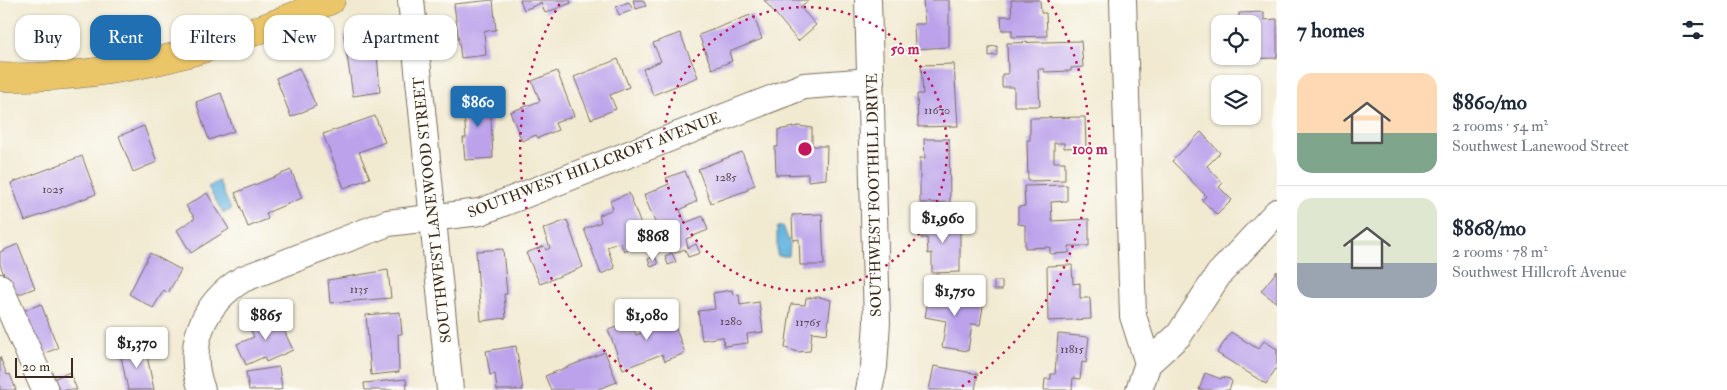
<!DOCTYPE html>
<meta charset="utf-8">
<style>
:root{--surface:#fff;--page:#f6f6f7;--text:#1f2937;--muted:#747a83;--line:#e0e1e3;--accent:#1f6fb2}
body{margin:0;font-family:"IM FELL Double Pica",serif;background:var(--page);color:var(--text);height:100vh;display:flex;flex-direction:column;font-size:19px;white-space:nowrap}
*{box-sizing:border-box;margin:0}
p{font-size:16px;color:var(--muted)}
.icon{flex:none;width:28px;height:28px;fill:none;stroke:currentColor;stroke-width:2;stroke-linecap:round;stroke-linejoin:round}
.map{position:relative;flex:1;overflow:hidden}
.drawer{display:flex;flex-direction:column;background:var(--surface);width:450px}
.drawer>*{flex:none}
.guide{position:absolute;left:15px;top:15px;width:475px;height:45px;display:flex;gap:10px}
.buttons{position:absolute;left:1211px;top:15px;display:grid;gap:10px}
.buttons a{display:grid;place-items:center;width:50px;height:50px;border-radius:10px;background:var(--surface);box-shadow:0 1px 4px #0004;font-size:25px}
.scale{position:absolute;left:15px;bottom:12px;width:58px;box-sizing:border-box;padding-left:5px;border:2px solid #3b2a1e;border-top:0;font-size:14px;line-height:18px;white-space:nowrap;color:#3b2a1e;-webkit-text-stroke:4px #fdfcf7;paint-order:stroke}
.price{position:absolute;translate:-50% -42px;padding:0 11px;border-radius:5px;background:#fff;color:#222;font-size:16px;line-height:32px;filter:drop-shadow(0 1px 2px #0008)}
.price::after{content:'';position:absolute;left:50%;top:30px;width:15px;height:11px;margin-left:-8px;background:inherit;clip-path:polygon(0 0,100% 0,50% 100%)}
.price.selected{background:var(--accent);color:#fff}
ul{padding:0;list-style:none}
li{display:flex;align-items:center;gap:15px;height:125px;padding:0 20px}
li+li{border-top:1px solid var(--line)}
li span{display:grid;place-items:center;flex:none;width:140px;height:100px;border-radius:15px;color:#555}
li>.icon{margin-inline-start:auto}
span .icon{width:60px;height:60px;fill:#fffc;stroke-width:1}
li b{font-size:21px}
h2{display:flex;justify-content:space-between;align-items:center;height:60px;padding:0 20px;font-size:21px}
.tag{padding:0 18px;border-radius:15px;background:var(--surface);box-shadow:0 1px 4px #0004;font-size:18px;line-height:45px}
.tag.selected{background:var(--accent);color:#fff}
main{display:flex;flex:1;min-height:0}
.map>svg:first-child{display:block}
</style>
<main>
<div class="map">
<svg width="1277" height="390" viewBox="0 0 1277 390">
<rect width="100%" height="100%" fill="#fdfcf7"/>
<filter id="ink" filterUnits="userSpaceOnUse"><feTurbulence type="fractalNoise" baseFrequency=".02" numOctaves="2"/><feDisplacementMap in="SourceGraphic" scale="10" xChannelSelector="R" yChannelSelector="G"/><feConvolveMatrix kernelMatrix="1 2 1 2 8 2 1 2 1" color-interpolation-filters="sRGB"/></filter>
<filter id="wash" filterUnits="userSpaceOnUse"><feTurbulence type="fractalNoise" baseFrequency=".0096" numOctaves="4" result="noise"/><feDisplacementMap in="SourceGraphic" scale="20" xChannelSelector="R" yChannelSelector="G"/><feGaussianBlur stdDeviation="1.12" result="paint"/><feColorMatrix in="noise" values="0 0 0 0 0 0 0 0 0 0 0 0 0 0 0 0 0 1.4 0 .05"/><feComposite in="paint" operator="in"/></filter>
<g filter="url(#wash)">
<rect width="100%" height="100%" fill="#f1ead1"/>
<g fill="#66b5e0" stroke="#50707f">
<polygon points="219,181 231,210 223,213 208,187"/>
<polygon points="783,226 790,244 789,256 778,256 777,254 777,230 778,227"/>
</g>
<g id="blocks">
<g fill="#bba2eb">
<polygon points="493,0 496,30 484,31 486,55 461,58 454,4"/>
<polygon points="520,0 570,0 571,3 545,13 541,3 524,10"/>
<polygon points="633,0 643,0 646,6 636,9"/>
<polygon points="764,0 809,0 800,7 816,25 798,41"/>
<polygon points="923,0 949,0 949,47 915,49 914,24 925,24"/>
<polygon points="1011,0 1040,0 1041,13 1046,13 1047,36 1012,37 1012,30 1002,30 1001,16 1012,16"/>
<polygon points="629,2 633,10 619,15 616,7"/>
<polygon points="1264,12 1264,20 1277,19 1277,58 1240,59 1240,56 1252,56 1252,24 1239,24 1239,13"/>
<polygon points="753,14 762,39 729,52 732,61 712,69 699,35"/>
<polygon points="379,31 381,54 377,54 380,92 353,96 344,35"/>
<polygon points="680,33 698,77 653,95 643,69 661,61 653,43"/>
<polygon points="1081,41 1083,67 1071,68 1071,71 1044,72 1044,69 1038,69 1040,106 1014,106 1014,87 1002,87 1002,74 1008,74 1007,43"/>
<polygon points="997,46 997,55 989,56 989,47"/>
<polygon points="618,59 629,87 610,95 616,109 591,119 574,77"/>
<polygon points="954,64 958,126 918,127 917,94 923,94 921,65"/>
<polygon points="299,68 316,106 291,117 276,78"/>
<polygon points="557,71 574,116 555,123 558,130 538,138 536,135 522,141 510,112 540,101 532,81"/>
<polygon points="221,93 234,131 209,140 196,102"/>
<polygon points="490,96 493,158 465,160 463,138 466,138 463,98"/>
<polygon points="375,116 385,142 359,152 370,178 344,188 323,134"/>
<polygon points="1085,117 1086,147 1064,148 1064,143 1054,143 1054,162 1065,162 1065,180 1028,181 1027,140 1030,140 1030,118"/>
<polygon points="144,126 157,162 133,172 119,136"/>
<polygon points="799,126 812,128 812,146 827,146 826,179 808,181 808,174 776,175 775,147 778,147 778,130"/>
<polygon points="1201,132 1220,153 1207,166 1223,183 1219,187 1232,200 1217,215 1202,200 1206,196 1172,161"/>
<polygon points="924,139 949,139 950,202 920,203 920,158 925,158"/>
<polygon points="742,152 755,185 747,188 748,190 711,203 698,169"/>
<polygon points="82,156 96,194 25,221 11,183"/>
<polygon points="291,170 302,198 266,213 268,219 248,227 235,193"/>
<polygon points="685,171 697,201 680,210 685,223 703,216 708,230 686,239 688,248 696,244 700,253 688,257 685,249 675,253 670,245 665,247 644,195 669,184 666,178"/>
<polygon points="1067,185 1067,201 1051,202 1052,221 1089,219 1089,246 1069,246 1069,253 1050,254 1050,247 1025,248 1025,225 1018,224 1018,207 1025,206 1024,186"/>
<polygon points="207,193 229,229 191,253 177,230 195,218 186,206"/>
<polygon points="629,193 647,241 624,251 620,242 607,247 615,268 601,274 584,229 601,222 599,215 613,209 610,201"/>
<polygon points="822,214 824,265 800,265 799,239 793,240 792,215"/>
<polygon points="960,219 960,272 932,273 932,253 928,254 927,238 921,238 921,220"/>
<polygon points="567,220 583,267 540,284 526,253 544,246 546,250 550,248 543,229"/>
<polygon points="18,244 35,288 12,297 0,264 0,252"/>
<polygon points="503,249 507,294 504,294 506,318 481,321 476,251"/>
<polygon points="150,253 181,270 168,293 164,290 153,308 129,294"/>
<polygon points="672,253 676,262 668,265 665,256"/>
<polygon points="655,256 658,264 651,267 648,259"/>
<polygon points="1072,265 1073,284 1080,283 1080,298 1090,298 1091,319 1048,321 1047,266"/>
<polygon points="388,270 391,298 330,303 328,280"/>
<polygon points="1277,271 1277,303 1261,291"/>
<rect x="994" y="281" width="8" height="9"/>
<polygon points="930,289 984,300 980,325 972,324 968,351 942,347 946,321 925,317"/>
<polygon points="732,290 733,295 739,294 740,305 759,302 763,332 747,334 748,343 724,346 723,337 702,340 698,311 715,309 713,293"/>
<polygon points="819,297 831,300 827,334 812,332 810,351 798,352 785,348 791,304 805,305 806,298"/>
<polygon points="41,304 58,348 37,356 20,312"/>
<polygon points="668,308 685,353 665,361 662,354 623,369 608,330 631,322 636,335 652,329 647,316"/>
<polygon points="400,312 402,334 398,334 399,372 371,375 366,315"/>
<polygon points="276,313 293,350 266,362 264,357 246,365 237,344 254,337 249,325"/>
<polygon points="1231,332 1258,349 1264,341 1277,349 1277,367 1266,384 1217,353"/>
<polygon points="1058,334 1089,337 1086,363 1082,362 1080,379 1073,378 1072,390 1044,390 1045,379 1051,379 1051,374 1055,374"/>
<polygon points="145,346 154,390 128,390 120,351"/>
<polygon points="516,346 523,390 497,390 495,374 490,375 486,351"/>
<polygon points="605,352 617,382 596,390 551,390 545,376"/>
<polygon points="0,357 7,375 10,374 16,390 0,390"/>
<polygon points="934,366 978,374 975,390 929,390"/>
<polygon points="279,367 282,388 280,390 249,390 246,372"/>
<polygon points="70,372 77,390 57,390 53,379"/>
<polygon points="1205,373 1221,379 1222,377 1230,379 1232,382 1229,390 1199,390"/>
<polygon points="406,379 407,390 365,390 364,383"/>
</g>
</g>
</g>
<g filter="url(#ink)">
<use href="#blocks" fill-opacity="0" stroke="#7b6d5d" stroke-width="1"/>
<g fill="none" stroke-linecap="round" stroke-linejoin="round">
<g stroke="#7b6d5d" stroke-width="28">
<g id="minor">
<polyline points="411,0 450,390"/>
<polyline points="868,0 877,322 874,367 869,390"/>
<polyline points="1123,0 1133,316 1148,363 1139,390"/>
<polyline points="0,287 45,390"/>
<polyline points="1148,363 1179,335 1219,274 1277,212"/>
<path d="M202 390C185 346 203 303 243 279L388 223 480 212 804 86 871 81"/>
</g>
</g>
<g stroke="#7b6d5d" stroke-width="29">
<path id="major" d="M0 77C119 80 223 49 331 0"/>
</g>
<use href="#minor" stroke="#fff" stroke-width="26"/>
<use href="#major" stroke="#ebc669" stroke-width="28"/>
</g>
</g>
<g fill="none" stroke="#c2185b" stroke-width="2.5" stroke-dasharray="2.5 5">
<circle cx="805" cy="149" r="142"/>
<path d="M652 389A285 285 0 0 1 562 0M1048 0A285 285 0 0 1 958 389"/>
</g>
<g text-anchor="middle" stroke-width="4" stroke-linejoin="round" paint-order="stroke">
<g font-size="12" fill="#5b4851">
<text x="937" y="114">11670</text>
<text x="726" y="181">1285</text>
<text x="53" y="193">1025</text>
<text x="359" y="293">1135</text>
<text x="731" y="325">1280</text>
<text x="808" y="326">11765</text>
<text x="1072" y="353">11815</text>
</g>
<g font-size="15" fill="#3b2a1e" stroke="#fdfcf7">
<text transform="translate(594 165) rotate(-21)" y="5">SOUTHWEST HILLCROFT AVENUE</text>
<text transform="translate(874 195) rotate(-91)" y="5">SOUTHWEST FOOTHILL DRIVE</text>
<text transform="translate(432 210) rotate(-96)" y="5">SOUTHWEST LANEWOOD STREET</text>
</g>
</g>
<circle cx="805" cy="149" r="8" fill="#c2185b" stroke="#fdfcf7" stroke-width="2.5"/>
<g font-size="15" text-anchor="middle" font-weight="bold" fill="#c2185b" stroke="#fdfcf7" stroke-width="4" stroke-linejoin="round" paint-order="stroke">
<text x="905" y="54">50 m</text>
<text x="1090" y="154">100 m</text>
</g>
</svg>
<div class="buttons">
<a><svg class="icon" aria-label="locate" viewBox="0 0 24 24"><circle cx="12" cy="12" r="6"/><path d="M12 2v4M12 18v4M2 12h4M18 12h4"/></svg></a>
<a><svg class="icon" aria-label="layers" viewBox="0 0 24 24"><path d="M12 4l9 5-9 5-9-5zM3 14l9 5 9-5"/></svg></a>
</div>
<div class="scale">20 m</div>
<b class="price selected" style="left:478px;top:128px">$860</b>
<b class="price" style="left:943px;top:244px">$1,960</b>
<b class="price" style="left:653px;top:262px">$868</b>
<b class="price" style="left:955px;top:317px">$1,750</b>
<b class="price" style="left:266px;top:341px">$865</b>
<b class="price" style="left:647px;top:341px">$1,080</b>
<b class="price" style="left:137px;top:369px">$1,370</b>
<div class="guide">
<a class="tag">Buy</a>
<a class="tag selected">Rent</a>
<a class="tag">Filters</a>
<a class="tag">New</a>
<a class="tag">Apartment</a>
</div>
</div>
<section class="drawer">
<h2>7 homes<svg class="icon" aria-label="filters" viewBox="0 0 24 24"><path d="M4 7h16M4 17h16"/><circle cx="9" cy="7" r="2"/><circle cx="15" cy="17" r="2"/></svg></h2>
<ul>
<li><span style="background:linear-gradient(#ffd9b3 60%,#7fa58c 0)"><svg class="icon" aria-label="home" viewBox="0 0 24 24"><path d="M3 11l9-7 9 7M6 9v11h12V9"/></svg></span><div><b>$860/mo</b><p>2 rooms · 54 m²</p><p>Southwest Lanewood Street</p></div></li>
<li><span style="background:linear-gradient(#dfe7d0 65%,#9aa5b1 0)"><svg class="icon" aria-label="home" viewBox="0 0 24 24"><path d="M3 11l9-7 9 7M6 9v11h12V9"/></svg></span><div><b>$868/mo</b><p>2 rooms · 78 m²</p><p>Southwest Hillcroft Avenue</p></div></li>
</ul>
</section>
</main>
